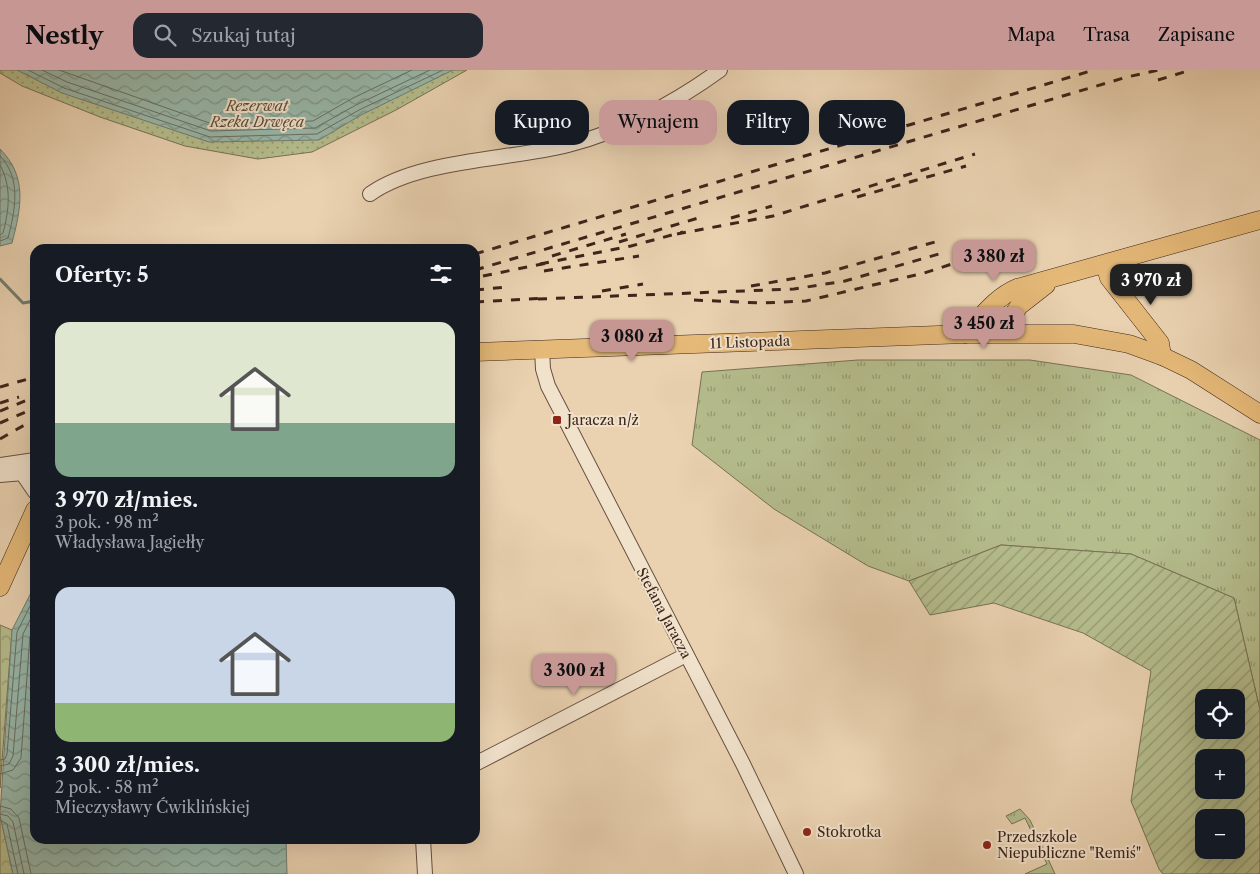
<!DOCTYPE html>
<html lang="pl">
<meta charset="utf-8">
<style>
:root{--surface:#171b24;--page:#242831;--text:#f1f3f6;--muted:#9ea1a6;--accent:#c59692}
body{margin:0;font-family:"Libre Caslon Text",serif;background:var(--page);color:var(--text);height:100vh;display:flex;flex-direction:column;font-size:19px;white-space:nowrap}
*{box-sizing:border-box;margin:0}
p{font-size:16px;color:var(--muted)}
.icon{flex:none;width:28px;height:28px;fill:none;stroke:currentColor;stroke-width:2;stroke-linecap:round;stroke-linejoin:round}
.map{position:relative;flex:1;overflow:hidden}
.details{position:absolute;left:30px;top:174px;width:450px;height:600px;display:flex;flex-direction:column;background:var(--surface);border-radius:15px;box-shadow:0 5px 20px #0002}
.details>*{flex:none}
.banner{position:absolute;left:495px;top:30px;width:475px;height:45px;display:flex;gap:10px}
.fabs{position:absolute;left:1195px;top:619px;display:grid;gap:10px}
.fabs a{display:grid;place-items:center;width:50px;height:50px;border-radius:10px;background:var(--surface);box-shadow:0 5px 20px #0002;font-size:25px}
.price{position:absolute;translate:-50% -42px;padding:0 11px;border-radius:10px;background:var(--accent);color:#111;font-size:16px;line-height:32px;filter:drop-shadow(0 1px 2px #0008)}
.price::after{content:'';position:absolute;left:50%;top:30px;width:15px;height:11px;margin-left:-8px;background:inherit;clip-path:polygon(0 0,100% 0,50% 100%)}
.price.active{background:#222;color:#fff}
ul{padding:0;list-style:none}
li{display:grid;align-content:center;gap:10px;height:265px;padding:0 25px}
li span{display:grid;place-items:center;height:155px;border-radius:15px;color:#555}
li>.icon{margin-inline-start:auto}
span .icon{width:90px;height:90px;fill:#fffc;stroke-width:1}
li b{font-size:21px}
h2{display:flex;justify-content:space-between;align-items:center;height:60px;padding:0 25px;font-size:21px}
.tag{padding:0 18px;border-radius:15px;background:var(--surface);box-shadow:0 5px 20px #0002;font-size:18px;line-height:45px}
.tag.active{background:var(--accent);color:#111}
header{display:flex;align-items:center;gap:30px;box-sizing:border-box;height:70px;padding:0 25px;background:var(--accent);color:#111}
header strong{font-size:24px}
nav{display:flex;gap:28px;margin-inline-start:auto;font-size:18px}
.search{width:350px;height:45px;background:var(--page);display:flex;align-items:center;gap:12px;box-sizing:border-box;padding:0 18px;border-radius:15px;color:var(--muted);font-size:19px}
.map>svg:first-child{display:block}
</style>
<header>
<strong>Nestly</strong>
<div class="search"><svg class="icon" aria-label="search" viewBox="0 0 24 24"><circle cx="10" cy="10" r="6"/><path d="M15 15l6 6"/></svg>Szukaj tutaj</div>
<nav><a>Mapa</a><a>Trasa</a><a>Zapisane</a></nav>
</header>
<div class="map">
<svg width="1260" height="804" viewBox="0 0 1260 804">
<defs>
<pattern id="grass-tufts" width="24" height="20" patternUnits="userSpaceOnUse" patternTransform="scale(1.25)"><rect width="24" height="20" fill="#b5bd8d"/><path d="M3 7l-1-3M5 7V3M7 7l1-3M15 17l-1-3M17 17v-4M19 17l1-3" fill="none" stroke="#949972"/></pattern>
<pattern id="forest-crowns" width="20" height="18" patternUnits="userSpaceOnUse" patternTransform="scale(1.25)"><rect width="20" height="18" fill="#b5bd8d"/><path d="M2 6a3 3 0 1 1 6 0M12 15a3 3 0 1 1 6 0" fill="none" stroke="#949972"/></pattern>
<pattern id="park-dots" width="8" height="8" patternUnits="userSpaceOnUse" patternTransform="scale(1.25)"><rect width="8" height="8" fill="#b5bd8d"/><path d="M2 2h.1M6 6h.1" fill="none" stroke="#949972" stroke-width="1.8" stroke-linecap="round"/></pattern>
<pattern id="garden-furrows" width="10" height="10" patternUnits="userSpaceOnUse" patternTransform="scale(1.25)"><rect width="10" height="10" fill="#b5bd8d"/><path d="M-1 1l2-2M0 10L10 0M9 11l2-2" fill="none" stroke="#949972"/></pattern>
<pattern id="water-waves" width="16" height="10" patternUnits="userSpaceOnUse" patternTransform="scale(1.25)"><rect width="16" height="10" fill="#98b8aa"/><path d="M0 5q4-4 8 0t8 0" fill="none" stroke="#7d958a"/></pattern>
</defs>
<rect width="100%" height="100%" fill="#ead2b1"/>
<filter id="stains"><feTurbulence type="fractalNoise" baseFrequency=".004" numOctaves="4"/><feColorMatrix values="0 0 0 0 .2 0 0 0 0 .09 0 0 0 0 .02 0 0 0 .5 -.17"/></filter>
<radialGradient id="worn" r=".72"><stop offset=".6" stop-color="#630" stop-opacity="0"/><stop offset="1" stop-color="#630" stop-opacity=".3"/></radialGradient>
<g fill="url(#grass-tufts)" stroke="#797154">
<polygon points="858,290 1030,290 1131,305 1260,370 1260,640 1234,528 1131,484 1001,475 909,511 868,496 774,439 692,375 702,302"/>
<polygon points="1020,739 1030,750 1055,804 1025,804 1047,794 1025,748 1012,754 1006,746"/>
</g>
<g fill="url(#forest-crowns)" stroke="#797154">
<polygon points="0,555 12,560 0,718"/>
<polygon points="0,745 13,804 0,804"/>
</g>
<polygon fill="url(#park-dots)" stroke="#797154" points="0,0 467,0 396,40 312,82 258,89 185,76 100,47 22,16 0,3"/>
<path fill="url(#garden-furrows)" stroke="#797154" fill-rule="evenodd" d="M1001 475 1131 484 1234 528 1260 640V804H1163L1159 799 1131 731 1151 601 1083 563 994 533 930 545 909 511ZM1204 628H1236V660H1204ZM1204 688H1236V720H1204ZM1204 748H1236V780H1204Z"/>
<g fill="url(#water-waves)" stroke="#747d70">
<polygon points="17,0 453,0 361,45 319,70 209,72 62,23"/>
<path d="M0 79C28 107 21 138 12 173L0 176Z"/>
<polygon points="35,515 35,769 286,769 287,804 13,804 0,745 12,560"/>
</g>
<g fill="none" stroke-linecap="round" stroke-linejoin="round">
<g stroke="#6a6e62" stroke-width="1">
<polyline points="28,0 64,18 210,67 317,64 359,40 443,0"/>
<polyline points="42,0 67,12 211,61 315,58 356,35 430,0"/>
<polyline points="59,0 212,54 313,51 353,28 412,0"/>
<path d="M0 86C22 108 15 141 8 168L0 171"/>
<path d="M0 95C12 117 9 140 3 163L0 165"/>
<polyline points="0,690 5,689 7,684 17,562 35,526"/>
<polyline points="0,696 9,694 13,686 23,564 35,540"/>
<polyline points="0,704 13,700 21,688 30,566 35,556"/>
<polyline points="0,736 11,739 19,748 31,804"/>
<polyline points="0,744 8,746 13,752 24,804"/>
<polyline points="0,750 7,754 18,804"/>
</g>
<polyline stroke="#747d70" stroke-width="3" points="0,209 23,233 35,231"/>
<g stroke="#685040" stroke-width="16">
<g id="minor">
<path d="M370 124C419 89 510 90 568 75 621 62 676 32 720 0"/>
<polyline points="542,279 543,299 548,316 743,694 796,804"/>
<polyline points="0,395 35,390"/>
<polyline points="22,403 35,422"/>
<polyline points="0,405 35,402"/>
<polyline points="475,694 686,585"/>
<polyline points="423,769 425,804"/>
</g>
</g>
<g stroke="#3d251a" stroke-width="19">
<g id="major">
<polyline points="1105,195 1109,208 1160,273 1162,286"/>
<polyline points="1001,263 1019,236 1046,215"/>
<path d="M965 264C982 247 994 228 1017 218L1260 150"/>
<polyline points="475,282 965,264 1074,264 1129,274 1162,286 1191,300 1260,344"/>
<polyline points="0,517 35,440"/>
</g>
</g>
<use href="#minor" stroke="#f1e2cc" stroke-width="14"/>
<use href="#major" stroke="#e5b978" stroke-width="18"/>
<g stroke="#3d251a" stroke-width="3" stroke-dasharray="9 9" stroke-linecap="butt">
<polyline points="1158,10 1191,0"/>
<polyline points="857,127 966,96"/>
<polyline points="731,148 772,136"/>
<polyline points="677,164 773,146 975,84"/>
<polyline points="619,172 698,148"/>
<polyline points="475,184 1094,0"/>
<polyline points="552,186 626,164"/>
<polyline points="540,194 631,176 683,162"/>
<polyline points="475,200 1127,7 1159,0"/>
<polyline points="544,201 639,186"/>
<polyline points="483,206 547,193"/>
<polyline points="751,216 825,203 935,172"/>
<polyline points="475,220 507,217"/>
<polyline points="602,221 643,214"/>
<polyline points="538,229 794,219 845,211 939,184"/>
<polyline points="694,230 762,233 806,231 924,203 980,185"/>
<polyline points="475,232 545,228"/>
<polyline points="0,317 35,307"/>
<polyline points="0,333 19,327"/>
<polyline points="0,341 35,327"/>
<polyline points="0,353 35,338"/>
<polyline points="0,369 35,349"/>
</g>
</g>
<g fill="#8f2418" stroke="#f1e2cc" stroke-width="2">
<rect x="552" y="345" width="10" height="10" rx="2.5"/>
<circle cx="807" cy="762" r="5"/>
<circle cx="987" cy="775" r="5"/>
</g>
<g text-anchor="middle" stroke-width="4" stroke-linejoin="round" paint-order="stroke">
<g font-size="14" font-style="italic" fill="#5b4b37" stroke="#f1e2cc">
<text x="257" y="41">Rezerwat<tspan x="257" dy="16">Rzeka Drwęca</tspan></text>
</g>
<g font-size="14" fill="#3d251a" stroke="#f1e2cc">
<text transform="translate(750 272) rotate(-2)" y="5">11 Listopada</text>
<text transform="translate(664 543) rotate(62)" y="5">Stefana Jaracza</text>
</g>
<g font-size="14" fill="#3d251a" stroke="#f1e2cc" text-anchor="start">
<text x="567" y="355">Jaracza n/ż</text>
<text x="817" y="767">Stokrotka</text>
<text x="997" y="772">Przedszkole<tspan x="997" dy="16">Niepubliczne "Remiś"</tspan></text>
</g>
</g>
<rect width="100%" height="100%" filter="url(#stains)"/>
<rect width="100%" height="100%" fill="url(#worn)"/>
</svg>
<div class="fabs">
<a><svg class="icon" aria-label="locate" viewBox="0 0 24 24"><circle cx="12" cy="12" r="6"/><path d="M12 2v4M12 18v4M2 12h4M18 12h4"/></svg></a>
<a>+</a>
<a>−</a>
</div>
<b class="price" style="left:994px;top:212px">3 380 zł</b>
<b class="price active" style="left:1151px;top:236px">3 970 zł</b>
<b class="price" style="left:984px;top:279px">3 450 zł</b>
<b class="price" style="left:632px;top:292px">3 080 zł</b>
<b class="price" style="left:574px;top:626px">3 300 zł</b>
<div class="banner">
<a class="tag">Kupno</a>
<a class="tag active">Wynajem</a>
<a class="tag">Filtry</a>
<a class="tag">Nowe</a>
</div>
<section class="details">
<h2>Oferty: 5<svg class="icon" aria-label="filters" viewBox="0 0 24 24"><path d="M4 7h16M4 17h16"/><circle cx="9" cy="7" r="2"/><circle cx="15" cy="17" r="2"/></svg></h2>
<ul>
<li><span style="background:linear-gradient(#dfe7d0 65%,#7fa58c 0)"><svg class="icon" aria-label="home" viewBox="0 0 24 24"><path d="M3 11l9-7 9 7M6 9v11h12V9"/></svg></span><div><b>3 970 zł/mies.</b><p>3 pok. · 98 m²</p><p>Władysława Jagiełły</p></div></li>
<li><span style="background:linear-gradient(#c9d6e8 75%,#8fb573 0)"><svg class="icon" aria-label="home" viewBox="0 0 24 24"><path d="M3 11l9-7 9 7M6 9v11h12V9"/></svg></span><div><b>3 300 zł/mies.</b><p>2 pok. · 58 m²</p><p>Mieczysławy Ćwiklińskiej</p></div></li>
</ul>
</section>
</div>
